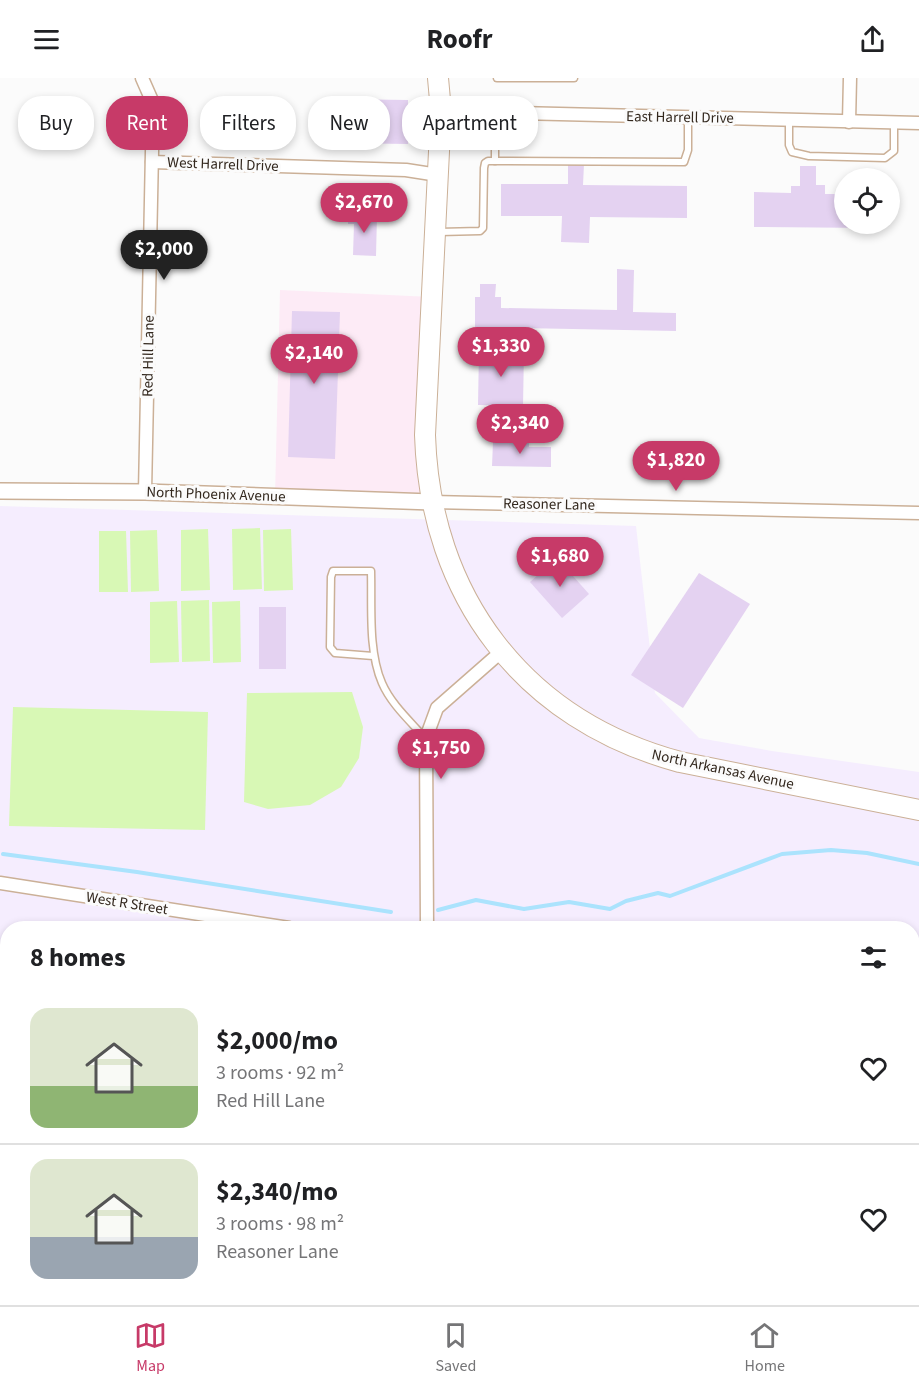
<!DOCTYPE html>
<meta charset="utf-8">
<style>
:root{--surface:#fff;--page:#f6f6f6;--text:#202124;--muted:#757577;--line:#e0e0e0;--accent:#c73a68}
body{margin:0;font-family:"Source Sans 3",sans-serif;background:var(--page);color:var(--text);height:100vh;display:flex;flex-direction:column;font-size:22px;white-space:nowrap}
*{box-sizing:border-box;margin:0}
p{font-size:20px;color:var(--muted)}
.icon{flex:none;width:33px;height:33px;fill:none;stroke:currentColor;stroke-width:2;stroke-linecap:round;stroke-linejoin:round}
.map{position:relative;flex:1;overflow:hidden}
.drawer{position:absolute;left:0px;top:843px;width:920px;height:384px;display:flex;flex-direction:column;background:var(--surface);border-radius:24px 24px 0 0;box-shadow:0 3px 9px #0003}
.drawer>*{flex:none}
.guide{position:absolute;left:18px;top:18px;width:600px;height:54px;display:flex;gap:12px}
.tools{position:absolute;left:834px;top:90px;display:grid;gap:12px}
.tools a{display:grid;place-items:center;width:66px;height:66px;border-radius:50%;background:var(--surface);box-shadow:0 3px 9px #0003;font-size:30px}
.price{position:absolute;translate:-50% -51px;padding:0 14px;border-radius:21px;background:var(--accent);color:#fff;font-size:20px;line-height:39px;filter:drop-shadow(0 2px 3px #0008)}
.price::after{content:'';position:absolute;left:50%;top:36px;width:18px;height:14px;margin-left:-9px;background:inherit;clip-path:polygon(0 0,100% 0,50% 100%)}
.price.active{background:#222;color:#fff}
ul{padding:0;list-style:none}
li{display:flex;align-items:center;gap:18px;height:150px;padding:0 30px}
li+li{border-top:2px solid var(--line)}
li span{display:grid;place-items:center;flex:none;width:168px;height:120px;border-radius:18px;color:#555}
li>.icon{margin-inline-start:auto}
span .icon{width:72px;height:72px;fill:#fffc;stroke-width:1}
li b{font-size:26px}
h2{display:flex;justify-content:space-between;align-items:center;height:72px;padding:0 30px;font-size:26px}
.pill{padding:0 21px;border-radius:24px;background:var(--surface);box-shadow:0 3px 9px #0003;font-size:21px;line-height:54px}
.pill.active{background:var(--accent);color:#fff}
header{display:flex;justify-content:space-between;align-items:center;height:78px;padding:0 30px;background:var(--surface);font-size:27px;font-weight:700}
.tab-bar{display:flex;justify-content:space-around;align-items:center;height:84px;border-top:2px solid var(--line);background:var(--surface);font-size:16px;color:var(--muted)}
.tab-bar a{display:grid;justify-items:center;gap:3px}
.tab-bar .active{color:var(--accent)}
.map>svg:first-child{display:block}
</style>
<header><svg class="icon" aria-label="menu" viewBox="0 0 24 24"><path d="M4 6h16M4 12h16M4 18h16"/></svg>Roofr<svg class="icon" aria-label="share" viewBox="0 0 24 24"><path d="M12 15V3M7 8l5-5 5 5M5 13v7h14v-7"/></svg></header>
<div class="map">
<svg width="919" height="1227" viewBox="0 0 919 1227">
<rect width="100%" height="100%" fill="#fbfbfb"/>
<polygon fill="#fdebf6" points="280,212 432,219 432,424 275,418"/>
<path fill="#f5edfe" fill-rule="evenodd" d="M0 428 636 448 655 615 699 660 772 673 919 694V1227H0ZM8 850H912V1220H8Z"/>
<g fill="#d8f8b5">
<polygon points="260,450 262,511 233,512 232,451"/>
<polygon points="208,451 210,512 181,513 181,452"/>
<polygon points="291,451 293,512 264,513 263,452"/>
<polygon points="157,452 159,513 131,514 130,453"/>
<polygon points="99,453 126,453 128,514 99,514"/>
<polygon points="209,522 210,583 182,584 181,523"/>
<polygon points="177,523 179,584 150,585 150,524"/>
<polygon points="240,523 241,584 213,585 212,524"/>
<polygon points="352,614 363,649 359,680 341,709 310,727 268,731 244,724 247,615"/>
<polygon points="13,629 208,634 205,752 9,748"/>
</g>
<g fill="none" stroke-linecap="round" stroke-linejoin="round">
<g stroke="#abe3fd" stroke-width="4">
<polyline points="3,776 137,794 391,834"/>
<polyline points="438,832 476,822 524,831 569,824 610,831 626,823 658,815 670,818 782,776 831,772 867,775 919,786"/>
</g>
</g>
<g fill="#e4d2f1">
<polygon points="337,21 408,22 408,66 337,65"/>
<polygon points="568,86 584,86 583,107 687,108 687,140 590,139 589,165 561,164 562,138 501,138 501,106 568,106"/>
<polygon points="800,88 816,88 816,107 825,107 825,116 844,116 844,146 871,146 871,150 754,149 754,114 791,115 791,108 800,108"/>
<polygon points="348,135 377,137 376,178 353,177 354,146 348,146"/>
<polygon points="617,191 634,192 633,234 676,235 676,253 475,249 475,219 480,219 480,206 496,206 495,219 501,219 501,230 617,232"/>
<polygon points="292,233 340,234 335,381 288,379"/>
<polygon points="479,272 524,273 523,328 478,327"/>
<polygon points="493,364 529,364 529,369 551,369 551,389 492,388"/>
<polygon points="557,480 589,516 562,540 530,504"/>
<polygon points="699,495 750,526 683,630 631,597"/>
<rect x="259" y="529" width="27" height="62"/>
<rect x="912" y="940" width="7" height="42"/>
<rect x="912" y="1001" width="7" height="31"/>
<polygon points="919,1055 918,1153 912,1153 912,1056"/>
<rect x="127" y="1220" width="10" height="7"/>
<polygon points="298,1220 380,1220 380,1224 377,1224 377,1227 298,1227"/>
<rect x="461" y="1220" width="88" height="7"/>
<rect x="691" y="1220" width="110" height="7"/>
</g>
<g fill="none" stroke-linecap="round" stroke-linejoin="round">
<g stroke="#cbb097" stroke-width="9">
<g id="service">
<polyline points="497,0 574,0"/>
<polyline points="495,35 495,83"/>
<polyline points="789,42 789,67 792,74 809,78 885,80 894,73 894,45"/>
<polyline points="439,154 480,153 483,150 484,90 485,85 488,83 684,84 688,72 688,40"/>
<path d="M373 578 335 575 330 569 331 499 333 493H371C372 528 368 573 382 605 391 626 410 643 425 660"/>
<polyline points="86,1220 91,1227"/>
</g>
</g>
<g stroke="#cbb097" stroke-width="15">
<g id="minor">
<polyline points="142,0 153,25 145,414"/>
<polyline points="441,33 919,45"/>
<polyline points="849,44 850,0"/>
<polyline points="152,84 406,92 438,97"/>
<polyline points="432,424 919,435"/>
<polyline points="0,805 289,850"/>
<polyline points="427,850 426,660 437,630 502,573"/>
<polyline points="0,901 8,963"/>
<polyline points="912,914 919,914"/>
<polyline points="39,1220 40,1227"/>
<polyline points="839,1220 839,1227"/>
</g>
</g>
<g stroke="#cbb097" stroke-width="18">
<polyline id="tertiary" points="0,413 145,414 432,424"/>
</g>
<g stroke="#cbb097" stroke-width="22">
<path id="trunk" d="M438 0 441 33 425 357C430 518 523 642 680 684L919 732"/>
</g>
<g stroke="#97918c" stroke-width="2" stroke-dasharray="3 3" stroke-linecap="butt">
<polyline points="912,992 919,992"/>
<polyline points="912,1043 919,1043"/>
<polyline points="912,1157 917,1157"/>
<polyline points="0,1193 4,1227"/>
<polyline points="853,1220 854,1227"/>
<polyline points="386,1222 389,1220"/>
<polyline points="244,1227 244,1224 291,1223 291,1220"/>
<polyline points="608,1227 614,1220"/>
</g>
<use href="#service" stroke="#fff" stroke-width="6"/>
<use href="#minor" stroke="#fff" stroke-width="12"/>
<use href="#tertiary" stroke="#fff" stroke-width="15"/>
<use href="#trunk" stroke="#fff" stroke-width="20"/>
</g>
<g text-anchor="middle" stroke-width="6" stroke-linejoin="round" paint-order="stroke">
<g font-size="15" fill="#33281e" stroke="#fbfbfb">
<text transform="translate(680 39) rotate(1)" y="5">East Harrell Drive</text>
<text transform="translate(223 86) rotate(2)" y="5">West Harrell Drive</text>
<text transform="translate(148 278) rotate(-89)" y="5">Red Hill Lane</text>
<text transform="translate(216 416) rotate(2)" y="5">North Phoenix Avenue</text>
<text transform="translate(549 426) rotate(1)" y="5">Reasoner Lane</text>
<text transform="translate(723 691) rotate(12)" y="5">North Arkansas Avenue</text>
<text transform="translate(127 825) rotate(9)" y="5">West R Street</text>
</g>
</g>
</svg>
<div class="tools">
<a><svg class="icon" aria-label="locate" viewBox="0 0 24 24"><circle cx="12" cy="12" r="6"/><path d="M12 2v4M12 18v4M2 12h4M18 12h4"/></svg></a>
</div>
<b class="price" style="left:364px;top:156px">$2,670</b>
<b class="price active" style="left:164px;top:203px">$2,000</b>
<b class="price" style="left:501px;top:300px">$1,330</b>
<b class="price" style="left:314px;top:307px">$2,140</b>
<b class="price" style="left:520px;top:377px">$2,340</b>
<b class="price" style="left:676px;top:414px">$1,820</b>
<b class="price" style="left:560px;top:510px">$1,680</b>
<b class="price" style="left:441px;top:702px">$1,750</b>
<div class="guide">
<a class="pill">Buy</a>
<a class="pill active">Rent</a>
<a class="pill">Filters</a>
<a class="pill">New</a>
<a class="pill">Apartment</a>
</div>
<section class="drawer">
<h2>8 homes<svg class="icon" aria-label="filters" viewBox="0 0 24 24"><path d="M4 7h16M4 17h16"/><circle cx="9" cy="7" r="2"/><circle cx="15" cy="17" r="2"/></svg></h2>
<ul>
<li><span style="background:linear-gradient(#dfe7d0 65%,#8fb573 0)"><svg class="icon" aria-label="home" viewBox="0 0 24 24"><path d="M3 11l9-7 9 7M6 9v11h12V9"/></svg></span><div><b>$2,000/mo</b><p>3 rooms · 92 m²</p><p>Red Hill Lane</p></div><svg class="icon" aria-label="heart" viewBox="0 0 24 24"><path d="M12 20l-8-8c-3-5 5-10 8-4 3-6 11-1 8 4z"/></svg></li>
<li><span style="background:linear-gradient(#dfe7d0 65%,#9aa5b1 0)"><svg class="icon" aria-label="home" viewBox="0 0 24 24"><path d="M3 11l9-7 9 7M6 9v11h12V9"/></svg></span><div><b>$2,340/mo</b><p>3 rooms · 98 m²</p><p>Reasoner Lane</p></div><svg class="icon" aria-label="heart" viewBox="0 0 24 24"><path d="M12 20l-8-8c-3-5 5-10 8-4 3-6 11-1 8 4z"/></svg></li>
</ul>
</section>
</div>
<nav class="tab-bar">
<a class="active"><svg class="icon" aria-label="map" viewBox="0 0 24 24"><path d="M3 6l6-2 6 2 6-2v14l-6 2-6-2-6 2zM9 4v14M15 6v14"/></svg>Map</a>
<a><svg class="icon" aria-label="saved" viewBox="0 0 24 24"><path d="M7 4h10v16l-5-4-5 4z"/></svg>Saved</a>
<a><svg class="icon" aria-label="home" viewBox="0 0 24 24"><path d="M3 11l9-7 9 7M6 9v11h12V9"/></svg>Home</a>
</nav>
